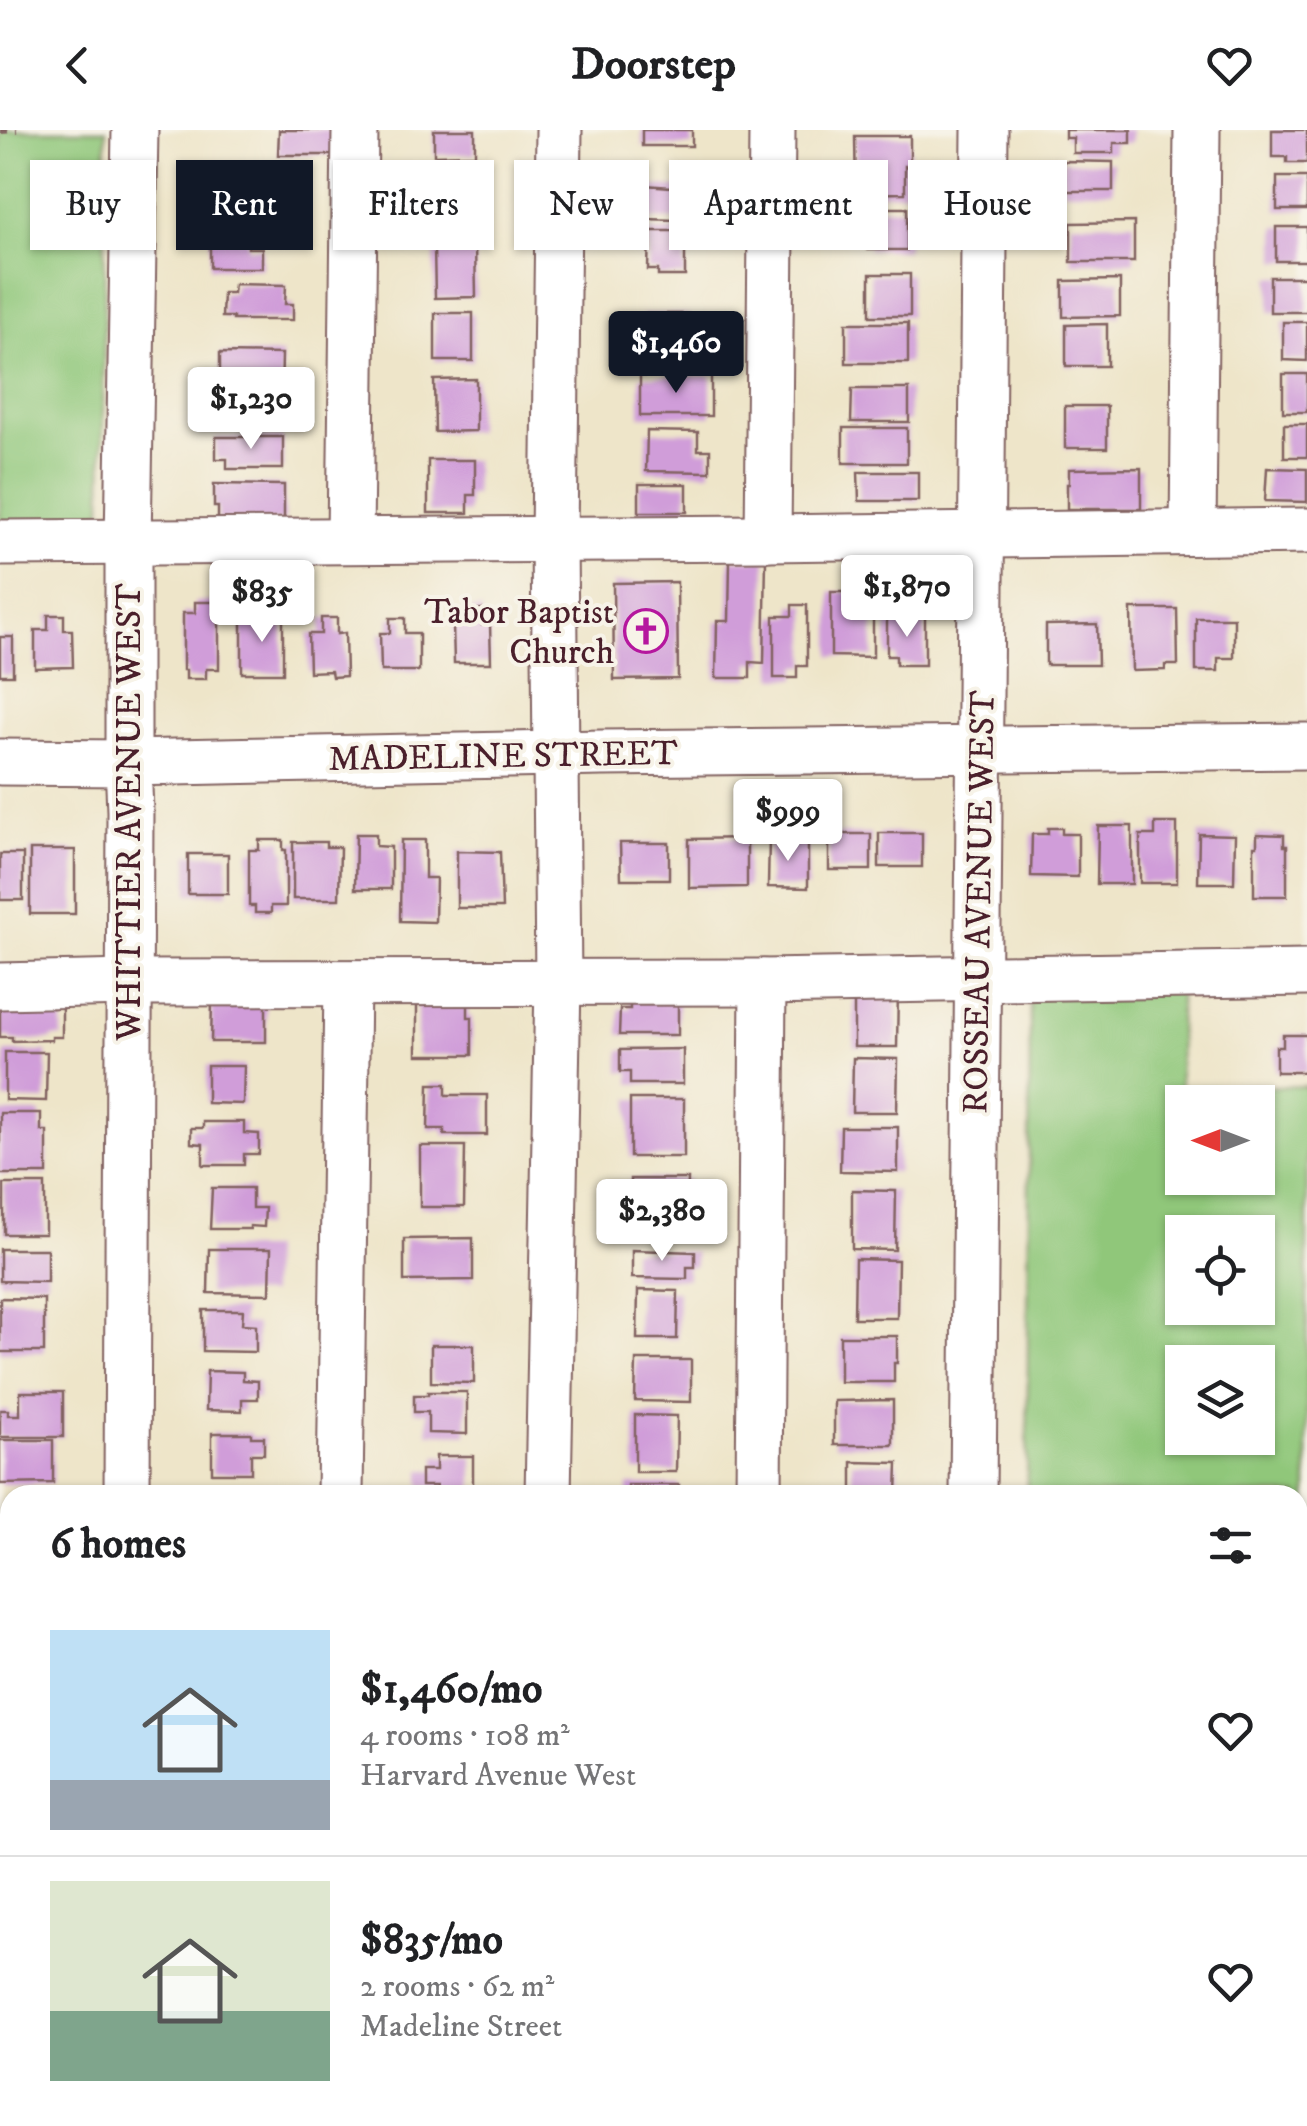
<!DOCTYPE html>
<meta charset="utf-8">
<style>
:root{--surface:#fff;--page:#f6f6f6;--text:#202124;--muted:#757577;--line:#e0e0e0;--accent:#111827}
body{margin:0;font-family:"IM FELL DW Pica",serif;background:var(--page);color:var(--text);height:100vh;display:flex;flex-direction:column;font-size:38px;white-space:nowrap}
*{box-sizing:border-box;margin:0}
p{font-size:32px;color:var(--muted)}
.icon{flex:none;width:55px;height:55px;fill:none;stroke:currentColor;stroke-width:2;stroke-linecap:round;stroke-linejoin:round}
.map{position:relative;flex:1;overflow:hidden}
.sheet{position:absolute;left:0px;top:1355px;width:1308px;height:642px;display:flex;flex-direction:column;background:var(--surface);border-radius:30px 30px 0 0;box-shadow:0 2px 8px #0004}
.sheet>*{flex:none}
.hud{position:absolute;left:30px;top:30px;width:1248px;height:90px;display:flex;gap:20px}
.needle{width:65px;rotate:270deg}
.tools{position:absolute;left:1165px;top:955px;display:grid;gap:20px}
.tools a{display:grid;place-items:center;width:110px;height:110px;border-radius:0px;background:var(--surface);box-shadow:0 2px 8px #0004;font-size:50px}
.price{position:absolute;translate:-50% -85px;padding:0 22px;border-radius:10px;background:#fff;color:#222;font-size:32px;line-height:65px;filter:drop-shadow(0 2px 5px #0008)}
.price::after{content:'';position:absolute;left:50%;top:60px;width:30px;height:22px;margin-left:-15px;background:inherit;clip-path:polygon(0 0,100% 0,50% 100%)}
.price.active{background:var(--accent);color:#fff}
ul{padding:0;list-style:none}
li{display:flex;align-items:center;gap:30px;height:250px;padding:0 50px}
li+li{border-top:2px solid var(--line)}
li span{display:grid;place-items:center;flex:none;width:280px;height:200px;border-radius:0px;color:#555}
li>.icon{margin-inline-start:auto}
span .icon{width:120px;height:120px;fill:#fffc;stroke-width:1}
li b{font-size:42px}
h2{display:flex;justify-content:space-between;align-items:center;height:120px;padding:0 50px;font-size:42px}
.tag{padding:0 35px;border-radius:0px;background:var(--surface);box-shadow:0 2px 8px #0004;font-size:35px;line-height:90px}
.tag.active{background:var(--accent);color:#fff}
header{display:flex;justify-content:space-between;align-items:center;height:130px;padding:0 50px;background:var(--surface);font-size:45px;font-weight:700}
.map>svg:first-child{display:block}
</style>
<header><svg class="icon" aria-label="back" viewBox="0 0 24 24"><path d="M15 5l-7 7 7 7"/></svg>Doorstep<svg class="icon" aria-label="heart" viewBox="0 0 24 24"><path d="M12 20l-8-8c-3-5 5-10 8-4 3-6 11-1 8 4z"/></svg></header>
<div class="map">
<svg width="1307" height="1996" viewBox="0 0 1307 1996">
<rect width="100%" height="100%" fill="#f7f3e8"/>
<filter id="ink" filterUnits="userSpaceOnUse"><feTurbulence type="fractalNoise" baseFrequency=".01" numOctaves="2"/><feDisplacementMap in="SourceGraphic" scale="20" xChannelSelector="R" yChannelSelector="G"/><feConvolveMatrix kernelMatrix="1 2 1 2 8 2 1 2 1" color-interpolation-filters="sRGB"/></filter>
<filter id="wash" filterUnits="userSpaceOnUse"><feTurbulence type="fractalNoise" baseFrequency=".0048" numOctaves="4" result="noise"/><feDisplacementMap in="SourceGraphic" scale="40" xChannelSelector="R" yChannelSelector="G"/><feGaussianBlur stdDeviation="2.25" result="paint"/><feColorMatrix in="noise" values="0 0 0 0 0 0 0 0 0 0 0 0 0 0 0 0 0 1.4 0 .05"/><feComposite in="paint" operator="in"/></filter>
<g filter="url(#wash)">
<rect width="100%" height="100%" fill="#eee5c9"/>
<g fill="#90c77a" stroke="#6d7352" stroke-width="2.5" fill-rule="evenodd">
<polygon points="0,0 106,0 102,391 0,393"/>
<path d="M1179 858 1180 958 1307 956V1386H1298V1365H1027L1030 861ZM1182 972H1258V1048H1182ZM1182 1102H1258V1178H1182ZM1182 1232H1258V1308H1182Z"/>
</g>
<g id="blocks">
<g fill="#d09dd9">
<polygon points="279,0 336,0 336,25 278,25"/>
<polygon points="434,0 475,0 475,24 434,25"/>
<rect x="642" y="0" width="50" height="16"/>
<polygon points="1065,0 1131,0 1131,13 1114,13 1114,23 1073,23 1073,8 1065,8"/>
<polygon points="1272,0 1307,0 1307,33 1287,33 1287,27 1272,27"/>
<polygon points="855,6 910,6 910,36 905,36 905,63 856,64"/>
<polygon points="1063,31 1113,32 1113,61 1063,61"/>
<rect x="435" y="44" width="38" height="47"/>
<rect x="1277" y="47" width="30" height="33"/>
<rect x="215" y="55" width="52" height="34"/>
<polygon points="644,55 699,59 698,87 679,86 678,90 644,89"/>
<rect x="868" y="78" width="39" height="42"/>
<polygon points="1134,92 1134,132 1071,132 1071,93"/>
<rect x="1276" y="97" width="31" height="34"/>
<polygon points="649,101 685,101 685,146 658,146 658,140 648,140"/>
<polygon points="210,105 248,105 248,118 262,118 262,138 210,138"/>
<polygon points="475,115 476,167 435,168 434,116"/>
<rect x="870" y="144" width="40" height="42"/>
<rect x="1270" y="147" width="37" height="35"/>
<polygon points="1120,150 1120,186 1063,187 1063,151"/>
<polygon points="234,154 286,155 285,174 293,174 293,190 233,190 233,187 222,187 223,163 233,163"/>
<rect x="435" y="183" width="38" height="48"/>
<rect x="643" y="184" width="45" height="48"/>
<polygon points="1283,192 1307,192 1307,231 1283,230"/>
<rect x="846" y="193" width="62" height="40"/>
<polygon points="1107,194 1107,236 1066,236 1066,195"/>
<polygon points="220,223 282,224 281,273 220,272"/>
<rect x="1283" y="244" width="24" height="38"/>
<rect x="640" y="246" width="71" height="40"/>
<polygon points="476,249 476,301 435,302 434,250"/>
<polygon points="852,259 909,259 909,292 851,292"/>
<rect x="1065" y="276" width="42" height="42"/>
<rect x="1284" y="294" width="23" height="33"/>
<rect x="843" y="298" width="64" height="35"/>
<polygon points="647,301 698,302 698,320 710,320 710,342 646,341"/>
<polygon points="216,307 283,307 283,339 227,339 227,329 216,329"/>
<polygon points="428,330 475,330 475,365 468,365 468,383 428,383"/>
<polygon points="1141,338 1141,379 1067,379 1067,354 1069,354 1069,339"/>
<polygon points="1267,338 1307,339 1307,372 1265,371"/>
<polygon points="858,342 918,342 918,371 859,371"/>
<polygon points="214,354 284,355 284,391 218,390 218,377 214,377"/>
<rect x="639" y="354" width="48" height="28"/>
<polygon points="730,430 766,430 764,533 750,532 750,548 716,548 717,491 729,491"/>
<polygon points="677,452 678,549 614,550 613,453"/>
<polygon points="831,462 856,462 856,467 873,467 873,527 831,526"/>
<polygon points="195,472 214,472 214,483 219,483 219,539 206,539 206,549 186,549 186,540 183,540 183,483 195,483"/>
<polygon points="792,475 807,475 807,536 797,536 797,548 774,548 774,486 792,486"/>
<polygon points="482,479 482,495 490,494 491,533 454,533 453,495 466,495 466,480"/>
<polygon points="1131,479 1177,479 1178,535 1165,535 1165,540 1132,541"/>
<polygon points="48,485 64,485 64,500 72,500 73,537 35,538 35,500 48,500"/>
<polygon points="887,486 925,486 925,535 896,535 896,526 887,526"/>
<rect x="242" y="487" width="41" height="56"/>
<polygon points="321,488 337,488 337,504 345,503 346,546 332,547 331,541 309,542 308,504 321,504"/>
<polygon points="390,488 405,488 405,503 419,503 419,541 381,541 380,503 390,503"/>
<polygon points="1196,488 1234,488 1234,528 1218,528 1218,541 1196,541"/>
<polygon points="1097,494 1098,535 1046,535 1046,495"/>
<rect x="0" y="507" width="13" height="38"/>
<polygon points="1155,693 1177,693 1177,753 1140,753 1140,705 1155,705"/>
<polygon points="1098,696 1132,696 1132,754 1097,754"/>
<polygon points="1048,698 1062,698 1062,704 1078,704 1078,747 1031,746 1032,704 1048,704"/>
<rect x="879" y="703" width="43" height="34"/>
<polygon points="356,704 376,704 376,716 391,717 391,759 355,759"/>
<rect x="829" y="704" width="42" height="36"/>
<polygon points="1199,704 1235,705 1234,753 1198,753"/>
<polygon points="1257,704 1284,705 1284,716 1287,716 1287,766 1254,766 1254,716 1257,716"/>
<polygon points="747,708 747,757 689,758 689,709"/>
<polygon points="769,709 808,710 808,758 768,757"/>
<polygon points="259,710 283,710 283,720 286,720 286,776 271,776 271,783 255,783 255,776 249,776 249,720 259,720"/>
<polygon points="401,710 425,710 425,748 436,748 435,792 400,791"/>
<polygon points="293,712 326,712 326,717 340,717 339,769 293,769"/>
<polygon points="620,713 669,713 669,749 621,749"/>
<rect x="30" y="720" width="45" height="64"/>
<polygon points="457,721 500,722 502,778 457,778"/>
<rect x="0" y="724" width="23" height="46"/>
<rect x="188" y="724" width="40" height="40"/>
<polygon points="854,859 898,860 897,917 854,917"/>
<polygon points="417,864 468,864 468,887 472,887 472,925 417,925"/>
<polygon points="630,866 678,866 678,905 619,905 620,879 630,879"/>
<polygon points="212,872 266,872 266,912 211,912"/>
<polygon points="53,873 53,878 62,877 62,907 52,907 52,910 12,911 12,907 0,907 0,878"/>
<polygon points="1283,905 1307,905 1307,942 1276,942 1276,917 1283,917"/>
<polygon points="683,919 683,954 630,954 630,942 620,942 620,920"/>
<polygon points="5,922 47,922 46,971 5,970"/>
<polygon points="853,928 898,929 897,982 852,982"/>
<polygon points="207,936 244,936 243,974 207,973"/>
<polygon points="429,954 446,954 446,965 487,965 487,1005 444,1005 444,999 428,999"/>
<rect x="630" y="969" width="54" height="58"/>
<polygon points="0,983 41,983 41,1001 47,1001 47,1044 0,1044"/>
<polygon points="203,992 244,992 244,1003 259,1004 259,1024 244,1024 244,1035 203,1035 203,1014 191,1013 191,998 203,998"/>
<polygon points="841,997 898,997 898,1042 840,1041"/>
<polygon points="420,1016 465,1016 464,1077 420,1077"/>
<polygon points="630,1049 688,1049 687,1081 674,1081 674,1089 630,1089"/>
<rect x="4" y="1054" width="41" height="50"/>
<polygon points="212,1058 252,1058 252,1078 265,1078 264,1097 250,1096 250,1099 210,1099"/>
<polygon points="852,1060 896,1061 895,1120 852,1119"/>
<polygon points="473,1108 473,1150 404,1151 404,1109"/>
<polygon points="0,1119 47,1119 47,1152 0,1151"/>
<polygon points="209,1119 271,1119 270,1164 208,1163"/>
<polygon points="632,1120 695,1122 695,1137 687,1137 687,1149 632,1148"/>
<polygon points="855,1129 898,1130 897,1188 854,1188"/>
<polygon points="638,1160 678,1161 677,1209 637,1209"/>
<polygon points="0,1168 44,1169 44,1222 0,1222"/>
<polygon points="203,1180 243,1180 242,1194 256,1195 256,1222 203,1221"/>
<polygon points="840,1206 897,1206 897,1233 894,1233 894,1252 840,1252"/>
<polygon points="431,1215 474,1215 474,1253 431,1252"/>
<polygon points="636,1230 691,1230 691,1272 635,1271"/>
<polygon points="207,1241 243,1242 243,1250 258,1251 258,1269 242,1269 242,1281 206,1280"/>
<polygon points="20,1262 63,1262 63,1307 0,1307 0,1280 8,1280 8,1285 20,1285"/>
<polygon points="428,1262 467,1262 467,1304 428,1303 428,1282 414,1282 414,1265 428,1265"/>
<polygon points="893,1270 893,1315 834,1315 834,1271"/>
<polygon points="635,1285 677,1286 676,1342 635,1342"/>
<polygon points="212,1303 251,1303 251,1307 264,1307 264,1324 251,1324 251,1343 212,1343"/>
<polygon points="0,1310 53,1310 53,1353 0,1354"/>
<polygon points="436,1326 473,1326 473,1363 436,1363 436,1356 421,1356 421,1340 436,1340"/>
<polygon points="852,1332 898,1333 897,1365 852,1365"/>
<rect x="628" y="1355" width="51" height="10"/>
<polygon points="257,1358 257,1365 205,1365 205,1360"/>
<rect x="0" y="1419" width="10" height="33"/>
<rect x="1298" y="1423" width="9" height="521"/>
<polygon points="1,1471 10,1472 10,1522 1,1522"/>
<rect x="0" y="1557" width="10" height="31"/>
<polygon points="0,1607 10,1607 10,1655 0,1654"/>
<rect x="0" y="1666" width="10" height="52"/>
<rect x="0" y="1728" width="10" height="52"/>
<rect x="0" y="1791" width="10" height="48"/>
<rect x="0" y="1938" width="10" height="58"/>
<rect x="19" y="1988" width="37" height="8"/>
<polygon points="172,1988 206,1988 206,1994 174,1996 171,1995"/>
</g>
</g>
</g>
<g filter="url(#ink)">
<use href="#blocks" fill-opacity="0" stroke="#836462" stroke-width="2.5"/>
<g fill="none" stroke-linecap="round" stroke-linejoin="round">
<g stroke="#836462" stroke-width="49">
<g id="minor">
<polyline points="1193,402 1197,0"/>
<polyline points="768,408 772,0"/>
<polyline points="350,409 355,0"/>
<polyline points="0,413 768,408 1307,401"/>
<polyline points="0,632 128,633 602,623 1307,616"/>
<polyline points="0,856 129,853 763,852 1307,843"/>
<polyline points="127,1365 130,681 128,633 128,412 135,0"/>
<polyline points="340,1365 347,854"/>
<polyline points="548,1365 558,852 554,407 559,0"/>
<polyline points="759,1365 763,852"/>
<polyline points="973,1365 985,0"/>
<polyline points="0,1866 10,1866"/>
<polyline points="125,1988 125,1996"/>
<polyline points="539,1988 539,1996"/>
<polyline points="967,1996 967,1988"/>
</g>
</g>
<polyline stroke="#836462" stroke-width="6" stroke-dasharray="8 8" stroke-linecap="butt" points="0,1 17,0"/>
<use href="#minor" stroke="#fff" stroke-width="45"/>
</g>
</g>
<defs>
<g id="church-ring" transform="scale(2.25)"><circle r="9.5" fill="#f7f3e8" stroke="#b5179e" stroke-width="1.5"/><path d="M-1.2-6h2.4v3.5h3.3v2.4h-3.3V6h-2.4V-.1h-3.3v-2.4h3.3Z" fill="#b5179e"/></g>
</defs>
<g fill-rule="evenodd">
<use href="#church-ring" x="646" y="501"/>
</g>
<g text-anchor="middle" stroke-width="8" stroke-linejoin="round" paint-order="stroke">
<g font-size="35" fill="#4a1f2b" stroke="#f7f3e8" text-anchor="end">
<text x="614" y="493">Tabor Baptist<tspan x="614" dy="40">Church</tspan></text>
</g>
<g font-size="35" fill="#4a1f2b" stroke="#f7f3e8">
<text transform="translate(503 625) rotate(-1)" y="12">MADELINE STREET</text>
<text transform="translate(128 682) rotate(-90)" y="12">WHITTIER AVENUE WEST</text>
<text transform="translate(978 772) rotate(-89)" y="12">ROSSEAU AVENUE WEST</text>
</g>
</g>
</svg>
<div class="tools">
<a><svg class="needle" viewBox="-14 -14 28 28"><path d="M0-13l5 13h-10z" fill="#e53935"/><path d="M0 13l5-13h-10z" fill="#757577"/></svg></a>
<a><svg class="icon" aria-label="locate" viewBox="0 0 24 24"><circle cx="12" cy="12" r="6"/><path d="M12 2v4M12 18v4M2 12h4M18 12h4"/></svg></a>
<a><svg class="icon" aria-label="layers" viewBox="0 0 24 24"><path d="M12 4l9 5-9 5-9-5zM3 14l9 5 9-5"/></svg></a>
</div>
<b class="price active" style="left:676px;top:266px">$1,460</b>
<b class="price" style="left:251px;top:322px">$1,230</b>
<b class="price" style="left:907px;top:510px">$1,870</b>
<b class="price" style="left:262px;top:515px">$835</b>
<b class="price" style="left:788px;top:734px">$999</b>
<b class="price" style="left:662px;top:1134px">$2,380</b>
<div class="hud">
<a class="tag">Buy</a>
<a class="tag active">Rent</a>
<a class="tag">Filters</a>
<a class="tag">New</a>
<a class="tag">Apartment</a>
<a class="tag">House</a>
</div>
<section class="sheet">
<h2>6 homes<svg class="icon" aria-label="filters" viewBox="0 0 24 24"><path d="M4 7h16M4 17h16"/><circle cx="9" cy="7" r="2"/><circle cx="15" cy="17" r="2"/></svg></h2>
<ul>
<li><span style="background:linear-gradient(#bfe0f5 75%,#9aa5b1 0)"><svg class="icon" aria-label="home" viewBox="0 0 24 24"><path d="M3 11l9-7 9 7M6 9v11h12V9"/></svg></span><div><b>$1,460/mo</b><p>4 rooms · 108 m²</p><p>Harvard Avenue West</p></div><svg class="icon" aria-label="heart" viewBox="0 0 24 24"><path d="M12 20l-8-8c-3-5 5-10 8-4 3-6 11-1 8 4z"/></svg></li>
<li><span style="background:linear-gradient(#dfe7d0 65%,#7fa58c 0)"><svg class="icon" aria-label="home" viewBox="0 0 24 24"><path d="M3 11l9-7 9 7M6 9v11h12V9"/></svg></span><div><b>$835/mo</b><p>2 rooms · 62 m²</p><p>Madeline Street</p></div><svg class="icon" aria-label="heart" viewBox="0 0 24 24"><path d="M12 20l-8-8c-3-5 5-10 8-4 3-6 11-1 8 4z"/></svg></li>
</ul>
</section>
</div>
